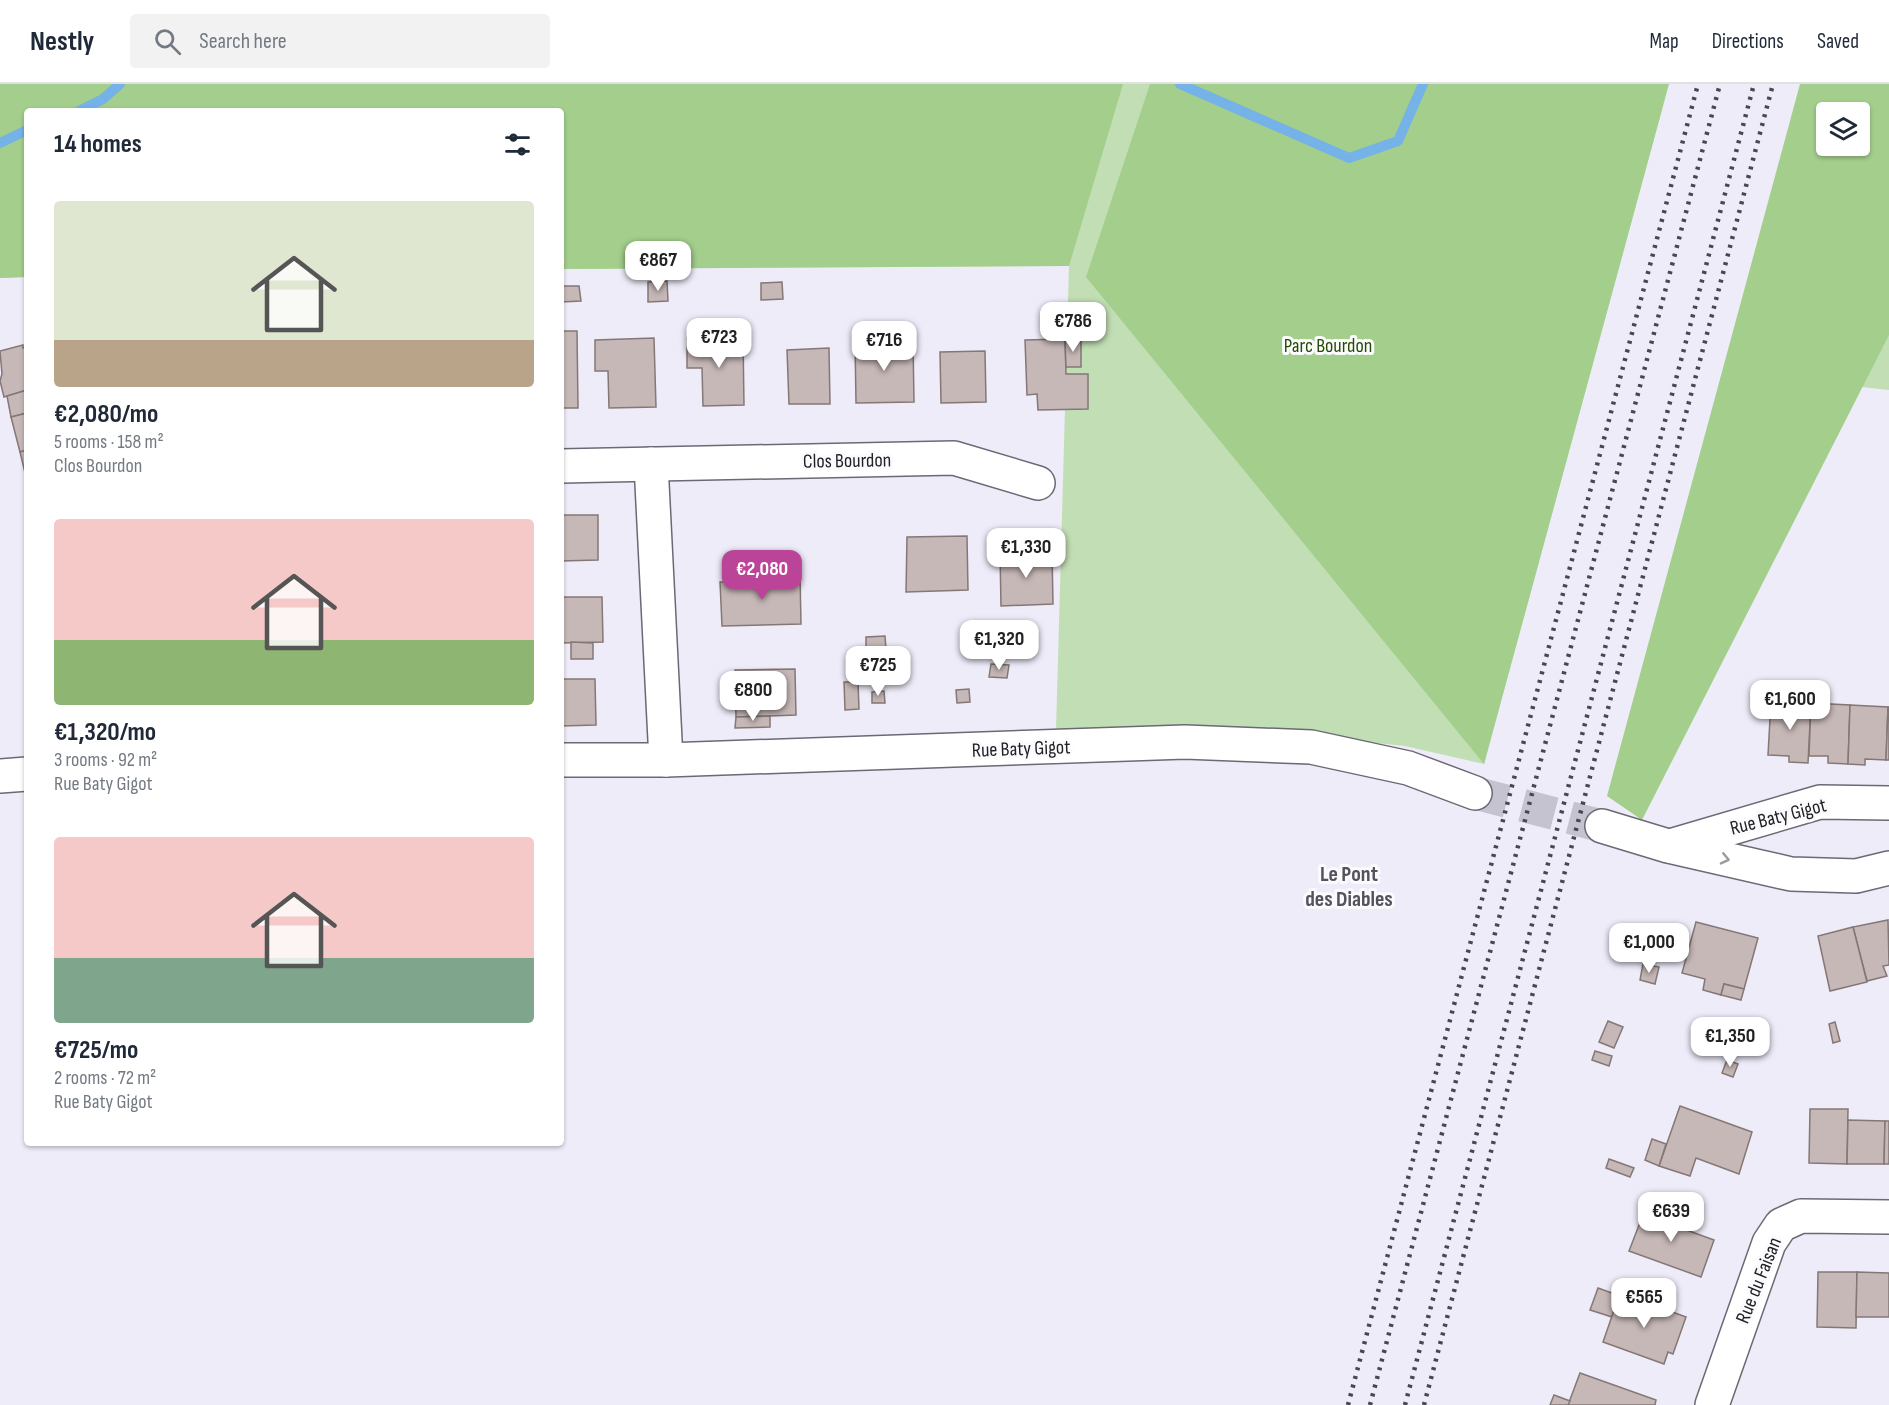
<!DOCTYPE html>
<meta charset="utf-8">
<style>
:root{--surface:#fff;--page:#f2f2f3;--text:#1f2937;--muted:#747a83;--line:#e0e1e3;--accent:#bc4498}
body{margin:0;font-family:"Sofia Sans Condensed",sans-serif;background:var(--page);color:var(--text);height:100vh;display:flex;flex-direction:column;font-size:22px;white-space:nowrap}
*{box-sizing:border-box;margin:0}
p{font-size:20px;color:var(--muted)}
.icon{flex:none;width:33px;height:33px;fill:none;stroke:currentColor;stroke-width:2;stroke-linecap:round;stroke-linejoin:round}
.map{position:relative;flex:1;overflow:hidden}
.panel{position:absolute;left:24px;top:24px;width:540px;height:1038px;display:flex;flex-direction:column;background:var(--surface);border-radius:6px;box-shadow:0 2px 4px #0004}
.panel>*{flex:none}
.tools{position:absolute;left:1816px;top:18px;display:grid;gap:12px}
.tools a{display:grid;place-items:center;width:54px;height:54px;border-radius:6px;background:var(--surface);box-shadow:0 2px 4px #0004;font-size:30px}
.price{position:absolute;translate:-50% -51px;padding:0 14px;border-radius:12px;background:#fff;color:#222;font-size:20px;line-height:39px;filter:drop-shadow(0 2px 3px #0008)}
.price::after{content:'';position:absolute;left:50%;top:36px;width:18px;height:14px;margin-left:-9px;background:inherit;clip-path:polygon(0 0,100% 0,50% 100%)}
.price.selected{background:var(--accent);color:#fff}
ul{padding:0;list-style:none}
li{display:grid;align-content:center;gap:12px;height:318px;padding:0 30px}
li span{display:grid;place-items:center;height:186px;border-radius:6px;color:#555}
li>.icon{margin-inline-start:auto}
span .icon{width:108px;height:108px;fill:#fffc;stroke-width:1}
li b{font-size:26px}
h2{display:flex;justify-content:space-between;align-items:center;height:72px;padding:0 30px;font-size:26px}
header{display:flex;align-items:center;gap:36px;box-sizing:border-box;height:84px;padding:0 30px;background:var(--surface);border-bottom:2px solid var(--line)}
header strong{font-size:28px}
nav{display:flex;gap:33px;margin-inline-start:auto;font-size:21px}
.search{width:420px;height:54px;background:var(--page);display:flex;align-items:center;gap:15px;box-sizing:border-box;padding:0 21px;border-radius:6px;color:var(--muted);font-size:22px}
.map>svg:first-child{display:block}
</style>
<header>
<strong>Nestly</strong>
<div class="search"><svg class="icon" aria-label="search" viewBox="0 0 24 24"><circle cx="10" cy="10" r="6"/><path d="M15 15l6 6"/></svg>Search here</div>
<nav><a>Map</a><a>Directions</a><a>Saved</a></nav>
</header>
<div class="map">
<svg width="1889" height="1321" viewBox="0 0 1889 1321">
<rect width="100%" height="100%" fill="#eeecf9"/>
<g fill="#c2deb4">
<polygon points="0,0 1665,0 1661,29 1484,680 1405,662 1293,650 1056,646 1069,182 561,185 561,27 27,27 27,193 0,194"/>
<polygon points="1889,167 1889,306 1852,302"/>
</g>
<g fill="#a3ce8c" fill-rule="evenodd">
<polygon points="0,0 1123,0 1069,182 561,185 561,27 27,27 27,193 0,194"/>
<polygon points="1150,0 1669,0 1484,680 1086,193"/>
<path d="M1800 0H1889V251L1642 736 1607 712ZM1860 28V62H1827V28Z"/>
</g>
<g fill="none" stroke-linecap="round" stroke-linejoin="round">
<g stroke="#74b2e7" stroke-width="10">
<polyline points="1180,0 1349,74 1398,57 1423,0"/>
<polyline points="79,27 103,15 120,0"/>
<polyline points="0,59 27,46"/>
</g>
</g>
<g fill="#c6b8b7" stroke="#847776" stroke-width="1.5">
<polygon points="667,197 668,217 648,218 648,198"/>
<polygon points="782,198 783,215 761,216 761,199"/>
<polygon points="561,202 579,202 581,217 561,218"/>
<polygon points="735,236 738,253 687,254 689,247 706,246 706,237"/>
<polygon points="561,247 577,247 578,324 561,324"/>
<polygon points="743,253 744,321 703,322 702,284 687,284 687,254"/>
<polygon points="654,254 656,323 609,324 608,287 595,287 595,256"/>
<polygon points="1065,255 1066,290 1088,290 1088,325 1038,326 1037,310 1027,311 1025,256"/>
<polygon points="1065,255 1081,255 1081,283 1066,283"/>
<polygon points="913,257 914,318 856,319 855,258"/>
<polygon points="23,261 23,264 27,263 27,306 4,313 0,297 2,290 0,267"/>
<polygon points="829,264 830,320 789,320 787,266"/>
<polygon points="985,267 986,318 941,319 940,268"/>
<polygon points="27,306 27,329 11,333 7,312"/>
<polygon points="27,329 27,366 20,368 11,333"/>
<polygon points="27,366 27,397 20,368"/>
<polygon points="561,431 598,431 598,476 561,477"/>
<polygon points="967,452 968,506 906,508 907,453"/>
<polygon points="1052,468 1053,520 1001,522 1000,469"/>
<polygon points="800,491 801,540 722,542 720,498 740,498 739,492"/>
<polygon points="561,513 602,513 603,558 561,559"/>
<polygon points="885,552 886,565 866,566 866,553"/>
<polygon points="571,558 593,559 593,575 571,575"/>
<polygon points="991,580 1009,581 1007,594 989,593"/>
<polygon points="795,585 796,631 736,633 735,586"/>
<polygon points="561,595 595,595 596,641 561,642"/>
<polygon points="844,598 858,598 859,625 845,626"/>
<polygon points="969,605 970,618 957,619 956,606"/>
<polygon points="884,607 885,619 872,619 872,608"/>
<polygon points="1771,617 1811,619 1808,679 1789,678 1789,672 1768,671"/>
<polygon points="1811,619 1850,621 1848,680 1828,679 1828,672 1809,672"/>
<polygon points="1850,621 1888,623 1886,676 1865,675 1865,681 1848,680"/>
<polygon points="1888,623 1889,623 1889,676 1886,676"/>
<polygon points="770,632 770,643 735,644 736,633"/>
<polygon points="1888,836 1889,881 1883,882 1887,892 1867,897 1853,843"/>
<polygon points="1696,838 1758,854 1744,905 1724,900 1721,911 1703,906 1705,895 1682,889"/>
<polygon points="1853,843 1867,898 1830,907 1818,852"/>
<polygon points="1643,880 1659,883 1655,900 1640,896"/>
<polygon points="1724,900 1744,905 1741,916 1721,911"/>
<polygon points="1608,937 1623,943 1614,964 1599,958"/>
<polygon points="1835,938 1840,957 1833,959 1829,940"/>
<polygon points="1595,967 1612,972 1609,982 1592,976"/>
<polygon points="1727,976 1738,980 1733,993 1722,989"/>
<polygon points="1680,1022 1752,1048 1739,1090 1696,1074 1690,1092 1659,1082"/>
<polygon points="1810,1025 1848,1025 1847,1080 1809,1079"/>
<polygon points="1848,1036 1885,1037 1884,1080 1847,1080"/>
<polygon points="1885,1037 1889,1037 1889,1080 1884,1080"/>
<polygon points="1652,1055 1666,1060 1659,1082 1645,1076"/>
<polygon points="1609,1075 1634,1084 1630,1093 1606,1084"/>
<polygon points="1646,1123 1684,1136 1681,1144 1714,1156 1701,1193 1629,1167"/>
<polygon points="1818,1188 1857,1188 1856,1244 1817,1243"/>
<polygon points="1857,1188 1889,1189 1889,1233 1856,1233"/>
<polygon points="1598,1204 1620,1212 1612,1233 1590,1226"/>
<polygon points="1620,1209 1686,1233 1673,1270 1668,1268 1664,1280 1603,1258"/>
<polygon points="1580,1289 1656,1316 1655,1321 1568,1321"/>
<polygon points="1554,1311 1570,1317 1568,1321 1550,1321"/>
</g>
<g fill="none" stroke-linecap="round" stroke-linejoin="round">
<polyline stroke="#c5c3cf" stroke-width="33" stroke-dasharray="33 16" stroke-linecap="butt" points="1475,709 1602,742"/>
<g stroke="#6b6974" stroke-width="36">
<g id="street">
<polyline points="651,380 666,676"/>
<polyline points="561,382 954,374 1038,399"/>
<polyline points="561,676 666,676 1185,658 1311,663 1408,684 1475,709"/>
<polyline points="0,692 27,690"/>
<polyline points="1602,742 1668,762 1791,790 1856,792 1889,784"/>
<polyline points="1670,762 1820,718 1889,719"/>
<polyline points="1712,1321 1769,1159 1781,1141 1801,1132 1889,1133"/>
</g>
</g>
<use href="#street" stroke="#fff" stroke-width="33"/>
<g stroke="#48474e" stroke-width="4.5" stroke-dasharray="3 6" stroke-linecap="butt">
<polyline points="1348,1321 1698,0"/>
<polyline points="1370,1321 1720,0"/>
<polyline points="1405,1321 1754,0"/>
<polyline points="1424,1321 1773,0"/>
</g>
</g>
<defs><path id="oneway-chevron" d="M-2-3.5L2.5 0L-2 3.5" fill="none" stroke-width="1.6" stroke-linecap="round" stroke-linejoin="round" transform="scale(1.5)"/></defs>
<use stroke="#9b9b9d" href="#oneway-chevron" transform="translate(1725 775) rotate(13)"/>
<g text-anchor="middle" stroke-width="6" stroke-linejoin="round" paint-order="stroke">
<g font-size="20" fill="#244b03" stroke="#fbfbfe">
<text x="1328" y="268">Parc Bourdon</text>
</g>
<g font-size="20" fill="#212025" stroke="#fbfbfe">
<text transform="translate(847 376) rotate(-1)" y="7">Clos Bourdon</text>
<text transform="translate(1021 664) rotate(-2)" y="7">Rue Baty Gigot</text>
<text transform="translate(1778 732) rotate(-14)" y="7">Rue Baty Gigot</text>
<text transform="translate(1758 1196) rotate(-68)" y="7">Rue du Faisan</text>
</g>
<g font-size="22" font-weight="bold" fill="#54525c" stroke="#fbfbfe">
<text x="1349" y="797">Le Pont<tspan x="1349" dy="25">des Diables</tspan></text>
</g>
</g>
</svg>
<div class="tools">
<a><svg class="icon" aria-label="layers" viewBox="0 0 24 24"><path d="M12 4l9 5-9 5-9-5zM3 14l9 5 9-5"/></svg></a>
</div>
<b class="price" style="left:658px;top:208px">€867</b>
<b class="price" style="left:1073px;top:269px">€786</b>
<b class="price" style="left:719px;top:285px">€723</b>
<b class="price" style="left:884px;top:288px">€716</b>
<b class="price" style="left:1026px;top:495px">€1,330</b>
<b class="price selected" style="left:762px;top:517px">€2,080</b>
<b class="price" style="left:999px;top:587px">€1,320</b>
<b class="price" style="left:878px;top:613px">€725</b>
<b class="price" style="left:753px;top:638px">€800</b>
<b class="price" style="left:1790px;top:647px">€1,600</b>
<b class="price" style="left:1649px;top:890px">€1,000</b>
<b class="price" style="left:1730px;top:984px">€1,350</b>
<b class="price" style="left:1671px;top:1159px">€639</b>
<b class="price" style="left:1644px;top:1245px">€565</b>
<section class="panel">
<h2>14 homes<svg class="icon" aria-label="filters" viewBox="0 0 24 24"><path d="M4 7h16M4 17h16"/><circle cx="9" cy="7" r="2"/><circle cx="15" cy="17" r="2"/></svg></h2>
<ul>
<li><span style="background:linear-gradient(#dfe7d0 75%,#b9a48a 0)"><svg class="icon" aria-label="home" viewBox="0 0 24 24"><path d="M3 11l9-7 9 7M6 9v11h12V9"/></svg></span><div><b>€2,080/mo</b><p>5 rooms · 158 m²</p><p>Clos Bourdon</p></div></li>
<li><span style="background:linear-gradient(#f6c9c9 65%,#8fb573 0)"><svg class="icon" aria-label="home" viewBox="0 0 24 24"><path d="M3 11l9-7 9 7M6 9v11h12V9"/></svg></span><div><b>€1,320/mo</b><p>3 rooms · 92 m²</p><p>Rue Baty Gigot</p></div></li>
<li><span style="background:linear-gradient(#f6c9c9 65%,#7fa58c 0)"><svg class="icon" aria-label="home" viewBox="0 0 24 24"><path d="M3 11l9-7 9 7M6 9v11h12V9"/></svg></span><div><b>€725/mo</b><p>2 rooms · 72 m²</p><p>Rue Baty Gigot</p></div></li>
</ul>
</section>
</div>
